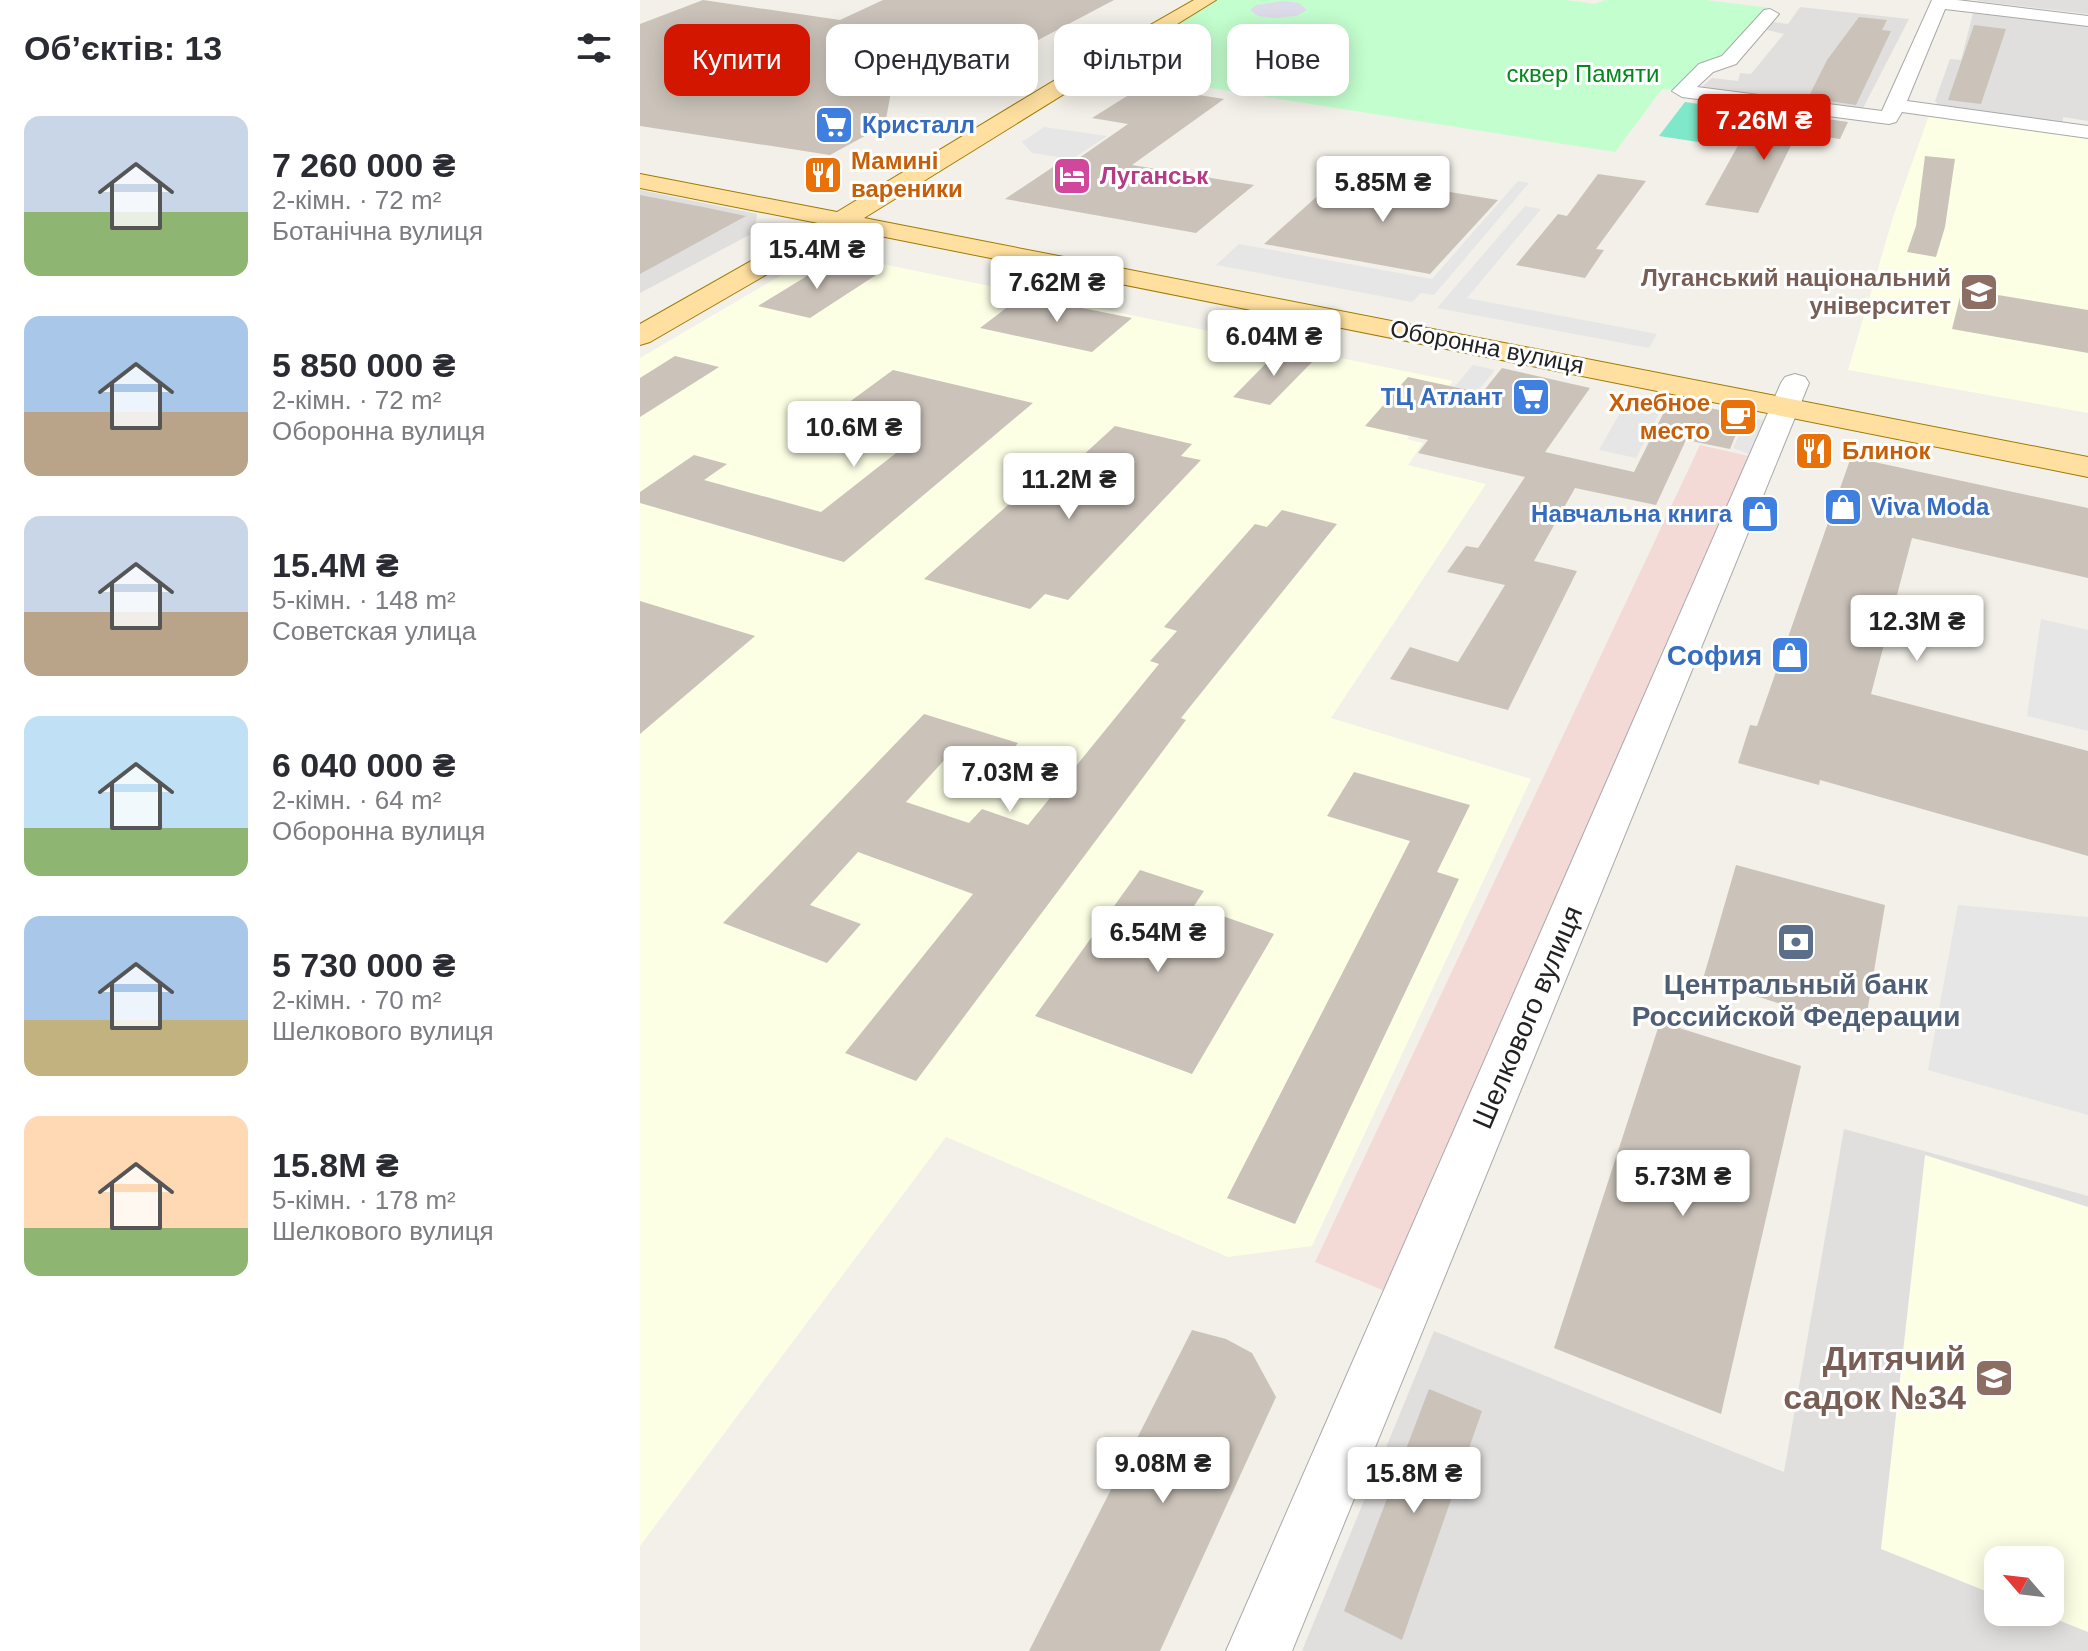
<!DOCTYPE html>
<html lang="uk">
<meta charset="utf-8">
<style>
:root{--surface:#fff;--page:#f7f7f7;--text:#2b2b33;--muted:#7c7c81;--accent:#d31600}
body{margin:0;font-family:Arial,sans-serif;background:var(--page);color:var(--text);height:100vh;display:flex;flex-direction:column;font-size:30px;white-space:nowrap}
*{box-sizing:border-box;margin:0}
p{font-size:26px;color:var(--muted)}
.icon{flex:none;width:44px;height:44px;fill:none;stroke:currentColor;stroke-width:2;stroke-linecap:round;stroke-linejoin:round}
.map{position:relative;flex:1;overflow:hidden}
.details{display:flex;flex-direction:column;background:var(--surface);width:640px}
.details>*{flex:none}
.guide{position:absolute;left:24px;top:24px;width:760px;height:72px;display:flex;gap:16px}
.needle{width:52px;rotate:298deg}
.tools{position:absolute;left:1344px;top:1546px;display:grid;gap:16px}
.tools a{display:grid;place-items:center;width:80px;height:80px;border-radius:16px;background:var(--surface);box-shadow:0 4px 20px #0003;font-size:40px}
.price{position:absolute;translate:-50% -68px;padding:0 18px;border-radius:8px;background:#fff;color:#222;font-size:26px;line-height:52px;filter:drop-shadow(0 2px 4px #0008)}
.price::after{content:'';position:absolute;left:50%;top:48px;width:24px;height:18px;margin-left:-12px;background:inherit;clip-path:polygon(0 0,100% 0,50% 100%)}
.price.current{background:var(--accent);color:#fff}
ul{padding:0;list-style:none}
li{display:flex;align-items:center;gap:24px;height:200px;padding:0 24px}
li span{display:grid;place-items:center;flex:none;width:224px;height:160px;border-radius:16px;color:#555}
li>.icon{margin-inline-start:auto}
span .icon{width:96px;height:96px;fill:#fffc;stroke-width:1}
li b{font-size:34px}
h2{display:flex;justify-content:space-between;align-items:center;height:96px;padding:0 24px;font-size:34px}
.chip{padding:0 28px;border-radius:16px;background:var(--surface);box-shadow:0 4px 20px #0003;font-size:28px;line-height:72px}
.chip.current{background:var(--accent);color:#fff}
main{display:flex;flex:1;min-height:0}
.map>svg:first-child{display:block}
</style>
<main>
<section class="details">
<h2>Об’єктів: 13<svg class="icon" aria-label="filters" viewBox="0 0 24 24"><path d="M4 7h16M4 17h16"/><circle cx="9" cy="7" r="2"/><circle cx="15" cy="17" r="2"/></svg></h2>
<ul>
<li><span style="background:linear-gradient(#c9d6e8 60%,#8fb573 0)"><svg class="icon" aria-label="home" viewBox="0 0 24 24"><path d="M3 11l9-7 9 7M6 9v11h12V9"/></svg></span><div><b>7 260 000 ₴</b><p>2-кімн. · 72 m²</p><p>Ботанічна вулиця</p></div></li>
<li><span style="background:linear-gradient(#a9c7e8 60%,#b9a48a 0)"><svg class="icon" aria-label="home" viewBox="0 0 24 24"><path d="M3 11l9-7 9 7M6 9v11h12V9"/></svg></span><div><b>5 850 000 ₴</b><p>2-кімн. · 72 m²</p><p>Оборонна вулиця</p></div></li>
<li><span style="background:linear-gradient(#c9d6e8 60%,#b9a48a 0)"><svg class="icon" aria-label="home" viewBox="0 0 24 24"><path d="M3 11l9-7 9 7M6 9v11h12V9"/></svg></span><div><b>15.4M ₴</b><p>5-кімн. · 148 m²</p><p>Советская улица</p></div></li>
<li><span style="background:linear-gradient(#bfe0f5 70%,#8fb573 0)"><svg class="icon" aria-label="home" viewBox="0 0 24 24"><path d="M3 11l9-7 9 7M6 9v11h12V9"/></svg></span><div><b>6 040 000 ₴</b><p>2-кімн. · 64 m²</p><p>Оборонна вулиця</p></div></li>
<li><span style="background:linear-gradient(#a9c7e8 65%,#c2b280 0)"><svg class="icon" aria-label="home" viewBox="0 0 24 24"><path d="M3 11l9-7 9 7M6 9v11h12V9"/></svg></span><div><b>5 730 000 ₴</b><p>2-кімн. · 70 m²</p><p>Шелкового вулиця</p></div></li>
<li><span style="background:linear-gradient(#ffd9b3 70%,#8fb573 0)"><svg class="icon" aria-label="home" viewBox="0 0 24 24"><path d="M3 11l9-7 9 7M6 9v11h12V9"/></svg></span><div><b>15.8M ₴</b><p>5-кімн. · 178 m²</p><p>Шелкового вулиця</p></div></li>
</ul>
</section>
<div class="map">
<svg width="1448" height="1651" viewBox="0 0 1448 1651">
<rect width="100%" height="100%" fill="#f2f0e8"/>
<g fill="#e0dfde" fill-rule="evenodd">
<polygon points="1337,0 1448,0 1448,14 1337,1"/>
<polygon points="1160,7 1269,19 1221,112 1059,89 1072,78 1098,81 1100,73 1111,74 1144,34 1127,30 1133,22 1148,24"/>
<polygon points="1333,13 1448,25 1448,121 1423,117 1423,122 1299,106 1295,101 1310,59 1321,60"/>
<polygon points="0,190 117,214 115,232 0,293"/>
<path d="M1204 1129 1448 1196V1651H662L794 1331 1144 1472ZM1358 1560H1410V1612H1358Z"/>
</g>
<polygon fill="#f4dad6" points="1060,445 1109,456 757,1296 675,1262"/>
<g fill="#fcffe4">
<polygon points="1289,115 1448,137 1448,413 1208,370 1254,214"/>
<polygon points="218,259 813,381 767,439 783,443 768,465 846,484 691,718 891,779 672,1246 588,1257 306,1137 0,1546 0,358 157,266"/>
<polygon points="1285,1155 1448,1207 1448,1632 1398,1612 1410,1612 1410,1560 1358,1560 1358,1596 1241,1549"/>
</g>
<polygon fill="#c3fece" points="577,0 926,0 955,4 965,0 1066,0 1130,8 1099,47 1040,90 1022,89 975,152 462,71"/>
<polygon fill="#7fe8ca" points="1045,102 1101,110 1078,145 1019,136"/>
<g fill="#e6e6e6">
<polygon points="404,127 467,136 432,159 392,153 382,142"/>
<polygon points="878,181 889,183 794,295 781,293 772,302 576,265 599,244 792,279"/>
<polygon points="885,206 901,209 827,298 1017,334 1009,348 797,308"/>
<polygon points="833,365 855,370 809,426 787,420"/>
<polygon points="990,395 1025,402 996,458 959,450"/>
<polygon points="1107,418 1127,420 1111,455 1093,448"/>
<polygon points="1401,619 1448,630 1448,731 1387,716"/>
<polygon points="1318,905 1448,917 1448,1115 1288,1070"/>
</g>
<polygon fill="#dddbe9" points="643,1 659,3 667,10 656,16 634,18 618,16 610,10 616,5"/>
<g fill="#cbc3ba">
<polygon points="63,0 200,20 243,0 474,0 298,93 252,86 245,125 190,155 0,126 0,24"/>
<polygon points="1219,17 1247,20 1242,30 1251,31 1216,105 1168,98 1187,60"/>
<polygon points="1334,25 1366,29 1341,104 1308,100"/>
<polygon points="503,86 584,99 492,165 614,185 556,233 365,199 419,163 429,165 488,124 452,118"/>
<polygon points="1160,115 1208,122 1200,139 1157,133 1118,213 1065,205 1110,124 1152,129"/>
<polygon points="1285,156 1315,159 1305,227 1296,257 1267,252 1276,226"/>
<polygon points="702,174 858,200 790,274 624,244"/>
<polygon points="958,174 1006,181 956,249 964,250 945,278 876,265 918,214 927,216"/>
<polygon points="0,195 63,207 106,216 0,274"/>
<polygon points="185,265 236,275 170,318 118,306"/>
<polygon points="1322,289 1448,310 1448,353 1312,329"/>
<polygon points="382,296 492,318 452,352 340,328"/>
<polygon points="639,350 676,358 630,405 593,397"/>
<polygon points="35,356 79,367 0,417 0,378"/>
<polygon points="862,368 950,388 905,452 994,472 1030,400 1104,415 1090,449 1046,440 1016,505 935,488 894,561 937,571 868,710 750,679 770,647 818,662 865,585 807,572 826,546 838,548 885,477 778,453 788,440 725,426 768,377 842,393"/>
<polygon points="253,370 393,403 204,562 0,503 0,492 54,455 87,464 64,480 181,512 279,435 193,414"/>
<polygon points="475,426 552,444 541,456 561,460 428,600 405,594 390,609 284,579 401,476 416,480"/>
<polygon points="1211,457 1448,508 1448,578 1272,538 1231,694 1448,751 1448,856 1180,780 1179,785 1098,763 1110,725 1117,726"/>
<polygon points="642,510 697,524 541,718 546,720 276,1081 205,1053 333,894 218,852 170,905 221,924 187,963 83,923 284,714 378,743 354,771 308,756 266,802 329,823 342,809 388,825 519,664 510,661 537,631 524,627 615,524 627,527"/>
<polygon points="0,601 115,636 0,734"/>
<polygon points="714,772 830,805 797,872 819,879 655,1224 587,1198 770,841 687,816"/>
<polygon points="1096,865 1245,905 1224,1031 1063,979"/>
<polygon points="500,870 564,891 554,906 634,934 552,1074 395,1016"/>
<polygon points="1020,1022 1161,1066 1081,1414 914,1348"/>
<polygon points="552,1330 586,1339 612,1353 636,1397 520,1651 389,1651"/>
<polygon points="789,1389 842,1411 762,1640 704,1611"/>
</g>
<g fill="none" stroke-linecap="round" stroke-linejoin="round">
<g stroke="#a9a9a9" stroke-width="2">
<g id="minor">
<polygon points="1292,0 1317,0 1448,16 1448,26 1305,9 1267,101 1448,126 1448,138 1262,112 1256,122 1249,124 1042,97 1032,91 1059,64 1082,56 1124,10 1130,9 1139,14 1096,64 1073,72 1057,87 1242,111"/>
<polygon points="1155,374 1165,377 1169,383 652,1651 586,1651 1141,383 1145,377"/>
</g>
</g>
<g stroke="#9f7b00" stroke-width="2">
<polygon id="major" points="554,0 576,0 224,218 1448,457 1448,477 205,229 10,342 0,345 0,324 178,223 0,188 0,174 197,212 435,68"/>
</g>
<use href="#minor" fill="#fff" fill-rule="evenodd"/>
<use href="#major" fill="#ffe0a0" fill-rule="evenodd"/>
</g>
<defs>
<g id="supermarket-square" transform="scale(2)"><rect x="-9" y="-9" width="18" height="18" rx="4" fill="#3f7fe0" stroke="#fff"/><path d="M-6-5.5h2.5l.6 2H6L4.5 2H-2.5L-4.4-4H-6ZM-1.5 3.2a1.3 1.3 0 1 0 .1 0ZM3 3.2a1.3 1.3 0 1 0 .1 0Z" fill="#fff"/></g>
<g id="restaurant-square" transform="scale(2)"><rect x="-9" y="-9" width="18" height="18" rx="4" fill="#e8710a" stroke="#fff"/><path d="M-5-6h1v4h1v-4h1v4h1v-4h1v5L-1.5 .5V6h-2V.5L-5-1ZM5-6V6H3V1.5H1.5Q1.5-4 5-6Z" fill="#fff"/></g>
<g id="hotel-square" transform="scale(2)"><rect x="-9" y="-9" width="18" height="18" rx="4" fill="#d1479c" stroke="#fff"/><path d="M-6-4.5h1.5V1H6V5H4.5V3h-9V5H-6ZM-4 0a1.8 1.8 0 1 1 3.6 0ZM.5 0V-2.5h3Q6-2.5 6 0Z" fill="#fff"/></g>
<g id="university-square" transform="scale(2)"><rect x="-9" y="-9" width="18" height="18" rx="4" fill="#8d6e63" stroke="#fff"/><path d="M0-5L7-2L0 1L-7-2ZM-4 1L0 2.5L4 1V4Q0 6-4 4Z" fill="#fff"/></g>
<g id="cafe-square" transform="scale(2)"><rect x="-9" y="-9" width="18" height="18" rx="4" fill="#e8710a" stroke="#fff"/><path d="M-5.5-4.5H6V0H3Q3 3.5 0 3.5H-2.5Q-5.5 3.5-5.5 0ZM3-3.2v2h1.7v-2ZM-6 4.5H4V6H-6Z" fill="#fff"/></g>
<g id="shop-square" transform="scale(2)"><rect x="-9" y="-9" width="18" height="18" rx="4" fill="#3f7fe0" stroke="#fff"/><path d="M-5-2.5h2.3a2.7 3.5 0 0 1 5.4 0H5L5.5 6h-11ZM-1.5-2.5h3a1.5 2.3 0 0 0-3 0Z" fill="#fff"/></g>
<g id="bank-square" transform="scale(2)"><rect x="-9" y="-9" width="18" height="18" rx="4" fill="#5c6f8a" stroke="#fff"/><path d="M-6-4H6V4H-6ZM0-2.3a2.3 2.3 0 1 0 0 4.6a2.3 2.3 0 1 0 0-4.6Z" fill="#fff"/></g>
<g id="school-square" transform="scale(2)"><rect x="-9" y="-9" width="18" height="18" rx="4" fill="#8d6e63" stroke="#fff"/><path d="M0-5L7-2L0 1L-7-2ZM-4 1L0 2.5L4 1V4Q0 6-4 4Z" fill="#fff"/></g>
</defs>
<g fill-rule="evenodd">
<use href="#supermarket-square" x="194" y="125"/>
<use href="#restaurant-square" x="183" y="175"/>
<use href="#hotel-square" x="432" y="176"/>
<use href="#university-square" x="1339" y="292"/>
<use href="#supermarket-square" x="891" y="397"/>
<use href="#cafe-square" x="1098" y="417"/>
<use href="#restaurant-square" x="1174" y="451"/>
<use href="#shop-square" x="1203" y="507"/>
<use href="#shop-square" x="1120" y="514"/>
<use href="#shop-square" x="1150" y="655"/>
<use href="#bank-square" x="1156" y="942"/>
<use href="#school-square" x="1354" y="1378"/>
</g>
<g text-anchor="middle" stroke-width="6" stroke-linejoin="round" paint-order="stroke">
<g font-size="24" fill="#02881b" stroke="#fff">
<text x="943" y="82">сквер Памяти</text>
</g>
<g font-size="24" font-weight="bold" fill="#366cbe" stroke="#fff" text-anchor="start">
<text x="222" y="133">Кристалл</text>
<text x="863" y="405" text-anchor="end">ТЦ Атлант</text>
<text x="1231" y="515">Viva Moda</text>
<text x="1092" y="522" text-anchor="end">Навчальна книга</text>
</g>
<g font-size="24" font-weight="bold" fill="#c56008" stroke="#fff" text-anchor="start">
<text x="211" y="169">Мамині<tspan x="211" dy="28">вареники</tspan></text>
<text x="1070" y="411" text-anchor="end">Хлебное<tspan x="1070" dy="28">место</tspan></text>
<text x="1202" y="459">Блинок</text>
</g>
<g font-size="24" font-weight="bold" fill="#b23c85" stroke="#fff" text-anchor="start">
<text x="460" y="184">Луганськ</text>
</g>
<g font-size="24" font-weight="bold" fill="#785e54" stroke="#fff" text-anchor="end">
<text x="1311" y="286">Луганський національний<tspan x="1311" dy="28">університет</tspan></text>
</g>
<g font-size="24" fill="#222" stroke="#fff">
<text transform="translate(847 347) rotate(11)" y="8">Оборонна вулиця</text>
</g>
<g font-size="28" font-weight="bold" fill="#366cbe" stroke="#fff" text-anchor="end">
<text x="1122" y="665">София</text>
</g>
<g font-size="28" font-weight="bold" fill="#4e5e75" stroke="#fff">
<text x="1156" y="994">Центральный банк<tspan x="1156" dy="32">Российской Федерации</tspan></text>
</g>
<g font-size="28" fill="#222" stroke="#fff">
<text transform="translate(887 1017) rotate(-67)" y="10">Шелкового вулиця</text>
</g>
<g font-size="34" font-weight="bold" fill="#785e54" stroke="#fff" text-anchor="end">
<text x="1326" y="1370">Дитячий<tspan x="1326" dy="39">садок №34</tspan></text>
</g>
</g>
</svg>
<div class="tools">
<a><svg class="needle" viewBox="-14 -14 28 28"><path d="M0-13l5 13h-10z" fill="#e53935"/><path d="M0 13l5-13h-10z" fill="#7c7c81"/></svg></a>
</div>
<b class="price current" style="left:1124px;top:162px">7.26M ₴</b>
<b class="price" style="left:743px;top:224px">5.85M ₴</b>
<b class="price" style="left:177px;top:291px">15.4M ₴</b>
<b class="price" style="left:417px;top:324px">7.62M ₴</b>
<b class="price" style="left:634px;top:378px">6.04M ₴</b>
<b class="price" style="left:214px;top:469px">10.6M ₴</b>
<b class="price" style="left:429px;top:521px">11.2M ₴</b>
<b class="price" style="left:1277px;top:663px">12.3M ₴</b>
<b class="price" style="left:370px;top:814px">7.03M ₴</b>
<b class="price" style="left:518px;top:974px">6.54M ₴</b>
<b class="price" style="left:1043px;top:1218px">5.73M ₴</b>
<b class="price" style="left:523px;top:1505px">9.08M ₴</b>
<b class="price" style="left:774px;top:1515px">15.8M ₴</b>
<div class="guide">
<a class="chip current">Купити</a>
<a class="chip">Орендувати</a>
<a class="chip">Фільтри</a>
<a class="chip">Нове</a>
</div>
</div>
</main>
